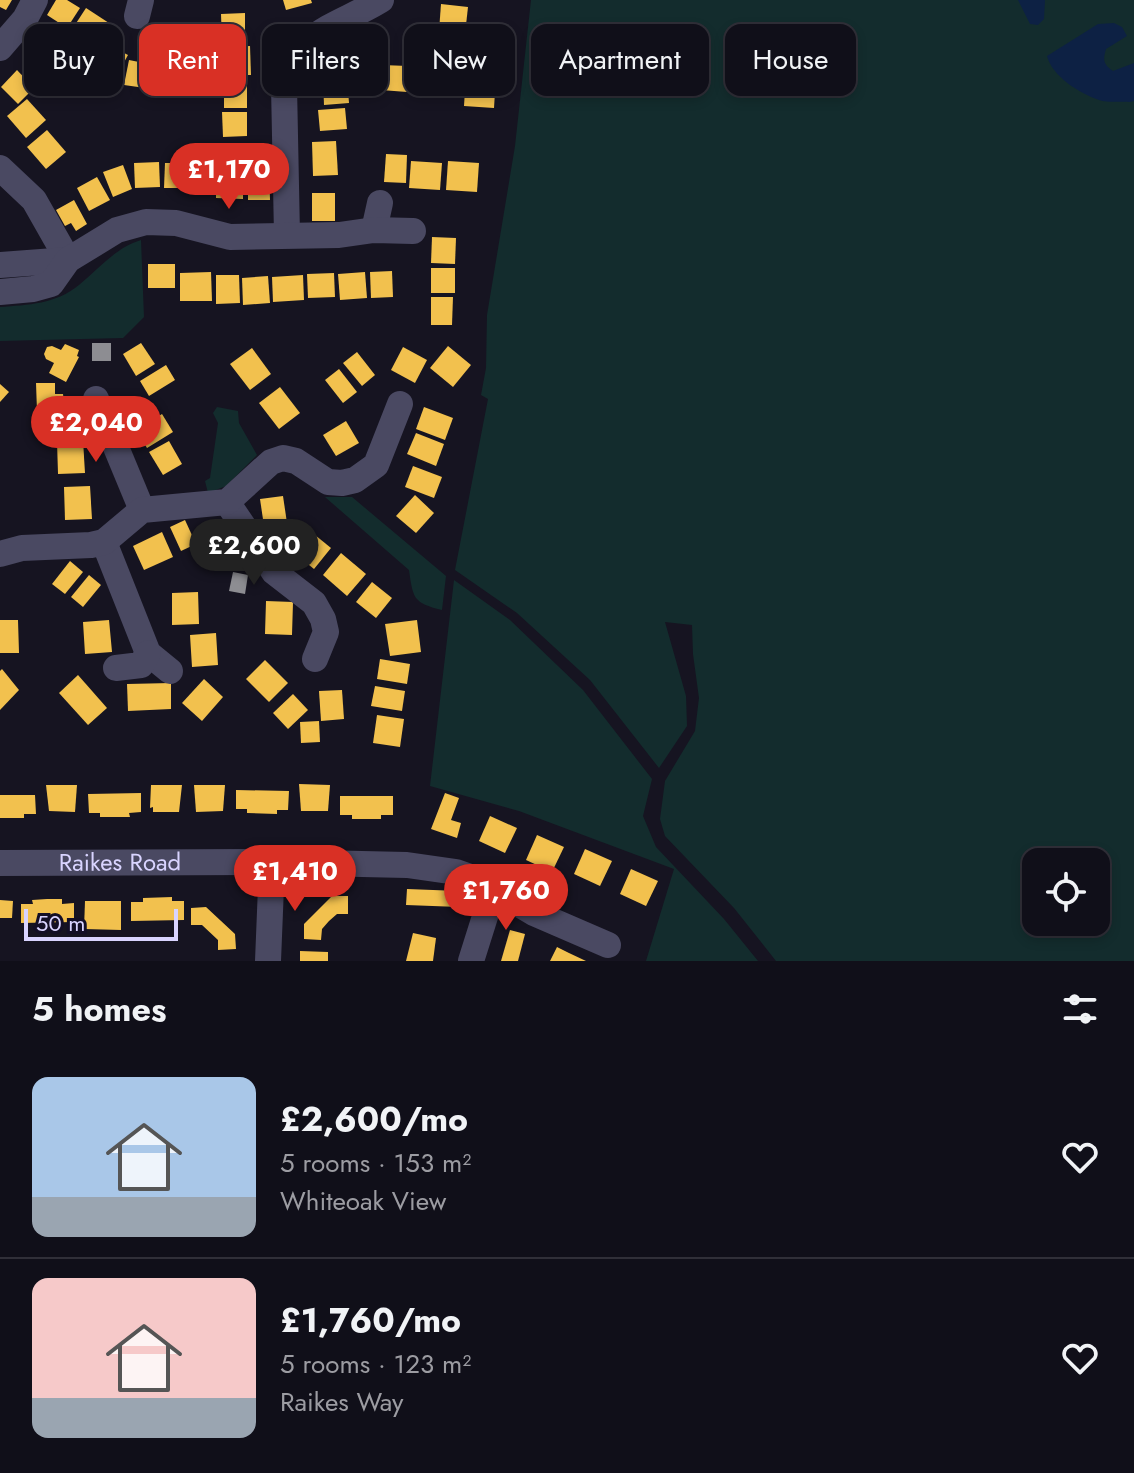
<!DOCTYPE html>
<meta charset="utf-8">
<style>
:root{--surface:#100f19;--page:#191822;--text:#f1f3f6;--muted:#9c9ca2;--line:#302f38;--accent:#d93025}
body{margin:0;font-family:Jost,sans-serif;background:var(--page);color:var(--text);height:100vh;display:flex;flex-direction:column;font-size:30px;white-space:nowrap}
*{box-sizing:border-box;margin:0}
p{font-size:26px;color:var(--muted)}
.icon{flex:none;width:44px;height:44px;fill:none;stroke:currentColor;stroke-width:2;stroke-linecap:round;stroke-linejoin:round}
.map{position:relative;height:961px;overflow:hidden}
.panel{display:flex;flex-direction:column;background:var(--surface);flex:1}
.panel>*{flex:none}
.hud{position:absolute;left:24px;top:24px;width:1086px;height:72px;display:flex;gap:16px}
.buttons{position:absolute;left:1022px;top:848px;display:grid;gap:16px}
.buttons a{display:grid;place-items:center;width:88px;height:88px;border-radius:16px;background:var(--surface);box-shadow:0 4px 12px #0003,0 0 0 2px var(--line);font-size:40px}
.scale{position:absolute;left:24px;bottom:20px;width:154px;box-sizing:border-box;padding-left:8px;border:4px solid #d9d4ff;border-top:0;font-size:22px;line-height:28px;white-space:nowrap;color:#d9d4ff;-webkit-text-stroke:6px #130f26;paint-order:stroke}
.price{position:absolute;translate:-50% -68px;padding:0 18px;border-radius:28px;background:var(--accent);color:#fff;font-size:26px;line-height:52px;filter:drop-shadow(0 2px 4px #0008)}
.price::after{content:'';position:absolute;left:50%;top:48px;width:24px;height:18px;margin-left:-12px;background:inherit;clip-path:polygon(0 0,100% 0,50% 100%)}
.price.current{background:#222;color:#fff}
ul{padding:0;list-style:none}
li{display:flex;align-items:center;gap:24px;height:200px;padding:0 32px}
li+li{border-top:2px solid var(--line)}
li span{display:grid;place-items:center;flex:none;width:224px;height:160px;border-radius:16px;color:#555}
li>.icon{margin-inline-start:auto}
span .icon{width:96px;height:96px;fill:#fffc;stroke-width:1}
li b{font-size:34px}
h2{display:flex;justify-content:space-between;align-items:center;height:96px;padding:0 32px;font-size:34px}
.chip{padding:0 28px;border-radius:16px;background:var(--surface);box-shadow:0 4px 12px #0003,0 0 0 2px var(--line);font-size:28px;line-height:72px}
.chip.current{background:var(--accent);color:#fff}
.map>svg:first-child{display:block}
</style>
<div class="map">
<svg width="1134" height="961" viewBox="0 0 1134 961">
<rect width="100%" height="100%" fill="#161421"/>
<g fill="#132c2d" fill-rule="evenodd">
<path d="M531 0H1134V961H776L734 908 665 836 660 819 665 781 695 731 699 698 693 654 692 625 665 622 686 696 687 726 659 768 590 680 517 613 455 570 488 399 481 395 486 368 487 315 515 146ZM1036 862H1096V922H1036Z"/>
<path d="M141 240 144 317 123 338 0 341V307C28 305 56 304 79 285 100 268 115 248 141 240Z"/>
<polygon points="217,407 238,411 239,423 257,455 226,486 208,493 205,481 210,478 218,423 213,413"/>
<path d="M325 497H352L446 576 442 610C413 603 413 598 409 570Z"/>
<polygon points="454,580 510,620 583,690 652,779 643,816 656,847 724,919 758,961 646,961 674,869 519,811 430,786"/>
</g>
<g fill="#0d2144">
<polygon points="1018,0 1045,0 1044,19 1038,25 1030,24"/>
<path d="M1114 23 1122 27 1127 36 1106 49C1103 60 1103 64 1113 71L1134 63V101L1130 102C1120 101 1108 103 1099 100 1079 93 1052 76 1047 56L1098 24Z"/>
</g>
<g fill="#f2c14e">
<polygon points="0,0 12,0 6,10 0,7"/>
<polygon points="56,0 67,0 80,8 67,28 47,15"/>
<polygon points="283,0 311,0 312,3 286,10"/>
<polygon points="441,4 468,7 465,34 439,31"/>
<polygon points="86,8 109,23 94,47 71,31"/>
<polygon points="245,13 245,41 222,42 221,14"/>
<polygon points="103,42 128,55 117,75 92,61"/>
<polygon points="250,46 251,75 226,75 225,47"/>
<polygon points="322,50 343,50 344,73 323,74"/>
<rect x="157" y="59" width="29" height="26"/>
<polygon points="129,60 149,64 145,88 124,85"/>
<polygon points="382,65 408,66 407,92 381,90"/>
<polygon points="17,70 34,88 18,104 1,87"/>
<polygon points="423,70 456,72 455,97 421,94"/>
<polygon points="466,75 496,77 494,108 464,106"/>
<polygon points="347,77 349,103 324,105 323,79"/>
<rect x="224" y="80" width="23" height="28"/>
<polygon points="27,99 46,120 26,138 7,116"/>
<polygon points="345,108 347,129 320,131 318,110"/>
<polygon points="222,112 247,112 247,136 223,137"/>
<polygon points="47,130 66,152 46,169 27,147"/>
<polygon points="336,141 338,175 313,176 312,142"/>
<polygon points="386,154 407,155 406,183 384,182"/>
<polygon points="411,161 442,163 440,190 409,188"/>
<polygon points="448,161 479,163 477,192 446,190"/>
<polygon points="159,162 160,187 135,188 134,163"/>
<polygon points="165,163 186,163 186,188 164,188"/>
<polygon points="123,165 132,189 113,197 103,172"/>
<polygon points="189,168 213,169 212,193 189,192"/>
<polygon points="216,172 243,172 243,199 216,198"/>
<polygon points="269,174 270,200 248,200 248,175"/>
<polygon points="97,177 110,200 89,211 77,188"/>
<rect x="312" y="193" width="23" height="28"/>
<polygon points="74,200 87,224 76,231 71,223 65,226 56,210"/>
<polygon points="432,237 456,238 455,264 431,263"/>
<rect x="148" y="264" width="27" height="24"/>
<rect x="431" y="268" width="24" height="25"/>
<polygon points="392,271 393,297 371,298 370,272"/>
<polygon points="211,272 212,301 180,301 180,273"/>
<polygon points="365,272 367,298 340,300 338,274"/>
<polygon points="334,273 335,297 308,298 307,274"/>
<polygon points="216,275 239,275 240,303 216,304"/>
<polygon points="303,275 304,300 273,302 272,277"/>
<polygon points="268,276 270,303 243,305 242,278"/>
<polygon points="431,297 453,297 452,325 431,325"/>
<polygon points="141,343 155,364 136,376 123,354"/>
<polygon points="65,344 79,350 77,356 79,357 66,382 49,373 54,363 46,359 44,354 47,347 52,346 61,350"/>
<polygon points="448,346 471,365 453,387 430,368"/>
<polygon points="403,347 427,360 415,383 391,370"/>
<polygon points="252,348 271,374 250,390 230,364"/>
<polygon points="357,352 375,375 362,386 343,363"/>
<polygon points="166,365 175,380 149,396 140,381"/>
<polygon points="339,369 357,392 343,403 325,380"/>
<polygon points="36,383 55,383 55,394 63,394 67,427 40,427 40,411 37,411"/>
<polygon points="0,384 9,392 0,402"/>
<polygon points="280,387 300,413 279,429 259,403"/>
<polygon points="424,407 453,418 445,440 416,429"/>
<polygon points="162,414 173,432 147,448 136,430"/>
<polygon points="346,421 359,443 336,456 323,435"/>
<polygon points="416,433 444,444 436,466 407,454"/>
<polygon points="83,440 85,473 58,474 57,442"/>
<polygon points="169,441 182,464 163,475 149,452"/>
<polygon points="413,466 442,477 434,498 405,487"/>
<polygon points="90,486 92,519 65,520 64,487"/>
<polygon points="415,495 434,513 416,533 396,516"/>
<polygon points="283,496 287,523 264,526 260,499"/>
<polygon points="185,520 196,544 181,551 170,527"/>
<polygon points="162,532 173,557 144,570 133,546"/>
<polygon points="315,535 331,548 314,569 298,556"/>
<polygon points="213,536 237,542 231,563 208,557"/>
<polygon points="341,553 366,574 347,596 323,575"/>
<polygon points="70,561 83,572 65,594 52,584"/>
<polygon points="89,575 101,585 83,607 71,597"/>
<polygon points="372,582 392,598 376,618 356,602"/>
<polygon points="198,592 199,624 172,625 172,593"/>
<polygon points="266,601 293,602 292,635 265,634"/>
<polygon points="0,620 18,620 19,653 0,653"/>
<polygon points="109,620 112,652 85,654 83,622"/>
<polygon points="417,620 421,652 390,656 385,624"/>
<polygon points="216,633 218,665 192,667 190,635"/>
<polygon points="380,659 410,664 407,684 377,679"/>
<polygon points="265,660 288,683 269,702 246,679"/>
<polygon points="2,669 19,690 0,710 0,671"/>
<polygon points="78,675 107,708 88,725 59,693"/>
<polygon points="204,679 223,697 202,721 182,703"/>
<polygon points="171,683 171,709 128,711 127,684"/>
<polygon points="375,686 405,691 402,711 371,706"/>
<polygon points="342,690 344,719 321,721 319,691"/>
<polygon points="293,694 308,710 288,729 273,713"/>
<polygon points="377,715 404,719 400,747 373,743"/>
<polygon points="319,721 320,742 301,743 300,722"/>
<polygon points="299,784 330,785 328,811 301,811"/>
<polygon points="46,785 77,785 75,812 49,811"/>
<polygon points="151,785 182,785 179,812 153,812 153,807 150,808"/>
<polygon points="194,785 225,785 223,811 196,812"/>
<polygon points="236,790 289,791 288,810 277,810 277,814 247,813 247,809 236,809"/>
<polygon points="141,793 141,812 129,813 130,817 100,817 100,813 89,813 88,794"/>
<polygon points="445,793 459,798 451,820 461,823 457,838 431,829"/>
<polygon points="0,795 35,795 36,814 24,814 24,818 0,818"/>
<polygon points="340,796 393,796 393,815 381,815 381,819 352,819 352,815 340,815"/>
<polygon points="490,816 517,828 505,853 479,841"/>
<polygon points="537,835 564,847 552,872 526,860"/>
<polygon points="585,849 612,861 600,886 574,874"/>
<polygon points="631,869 658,881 646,906 620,894"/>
<polygon points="407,889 459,891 459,907 406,905"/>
<polygon points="332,896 348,896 348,914 337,914 329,921 322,929 321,940 304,939 304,924"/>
<polygon points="172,897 172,901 184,901 184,920 131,921 131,902 143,902 143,898"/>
<polygon points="47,899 62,899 62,904 74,903 74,922 21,923 21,904 33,904 32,900"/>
<polygon points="0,900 13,901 12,918 0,918"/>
<polygon points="85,901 121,901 121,930 84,929"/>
<polygon points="206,907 235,934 236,949 218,950 218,940 202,925 191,925 191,908"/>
<polygon points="510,930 525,934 518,961 501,961"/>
<polygon points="413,933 436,938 433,961 406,961"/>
<polygon points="557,947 569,953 586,961 550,961"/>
<polygon points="300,951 328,952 328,961 300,961"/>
</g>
<g fill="#8d8d92">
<rect x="92" y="343" width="19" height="18"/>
<polygon points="233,572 248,575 245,594 229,591"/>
</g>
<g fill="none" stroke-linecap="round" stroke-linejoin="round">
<g stroke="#4a4962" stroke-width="26">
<polyline points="137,16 141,0"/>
<polyline points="0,48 25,19 35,0"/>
<polyline points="0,168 34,200 68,260"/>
<polyline points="374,230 380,203"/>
<path d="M287 235 284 86C299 29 337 27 381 0"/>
<polyline points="0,265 68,260"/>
<polyline points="0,292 33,289 51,284 68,260 117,230 146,222 176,223 230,237 339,235 374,230 413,231"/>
<polyline points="96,399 142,510"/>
<polyline points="227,502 274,572 314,603 323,619 326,632 315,659"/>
<polyline points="104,542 148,653 170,671"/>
<polyline points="0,554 22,548 91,545 104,542 142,510 227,502 271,462 283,458 296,461 328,482 342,483 355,480 376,465 400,404"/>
<polyline points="116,668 141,665 148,653"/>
<path id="s1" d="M0 863 272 862 407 865 456 872 476 879 534 913 608 945"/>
<polyline points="268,961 272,862"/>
<polyline points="471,961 494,888"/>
</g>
</g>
<g text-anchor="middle" stroke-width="8" stroke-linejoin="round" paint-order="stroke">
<g font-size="24" fill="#d9d4ff" stroke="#130f26">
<text dy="8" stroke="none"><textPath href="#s1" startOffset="120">Raikes Road</textPath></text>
</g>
</g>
</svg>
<div class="buttons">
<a><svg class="icon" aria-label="locate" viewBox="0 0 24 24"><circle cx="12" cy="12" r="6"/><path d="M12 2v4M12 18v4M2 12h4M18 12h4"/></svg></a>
</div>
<div class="scale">50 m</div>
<b class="price" style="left:229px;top:211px">£1,170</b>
<b class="price" style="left:96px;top:464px">£2,040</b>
<b class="price current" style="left:254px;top:587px">£2,600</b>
<b class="price" style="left:295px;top:913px">£1,410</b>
<b class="price" style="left:506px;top:932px">£1,760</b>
<div class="hud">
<a class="chip">Buy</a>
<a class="chip current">Rent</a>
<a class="chip">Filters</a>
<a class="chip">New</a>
<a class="chip">Apartment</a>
<a class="chip">House</a>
</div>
</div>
<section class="panel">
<h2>5 homes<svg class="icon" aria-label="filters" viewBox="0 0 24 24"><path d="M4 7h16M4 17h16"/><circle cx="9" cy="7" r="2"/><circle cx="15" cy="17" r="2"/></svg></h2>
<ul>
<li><span style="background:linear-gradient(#a9c7e8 75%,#9aa5b1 0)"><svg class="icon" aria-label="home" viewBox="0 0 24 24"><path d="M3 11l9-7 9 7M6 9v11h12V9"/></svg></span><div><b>£2,600/mo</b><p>5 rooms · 153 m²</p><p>Whiteoak View</p></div><svg class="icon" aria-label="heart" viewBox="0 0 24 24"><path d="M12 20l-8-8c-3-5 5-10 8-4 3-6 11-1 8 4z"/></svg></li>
<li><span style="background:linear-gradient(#f6c9c9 75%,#9aa5b1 0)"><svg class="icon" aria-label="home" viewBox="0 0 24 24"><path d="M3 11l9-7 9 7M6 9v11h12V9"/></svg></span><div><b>£1,760/mo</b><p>5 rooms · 123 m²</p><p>Raikes Way</p></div><svg class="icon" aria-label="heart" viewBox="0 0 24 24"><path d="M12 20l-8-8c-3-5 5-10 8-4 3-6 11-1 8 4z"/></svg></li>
</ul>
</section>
